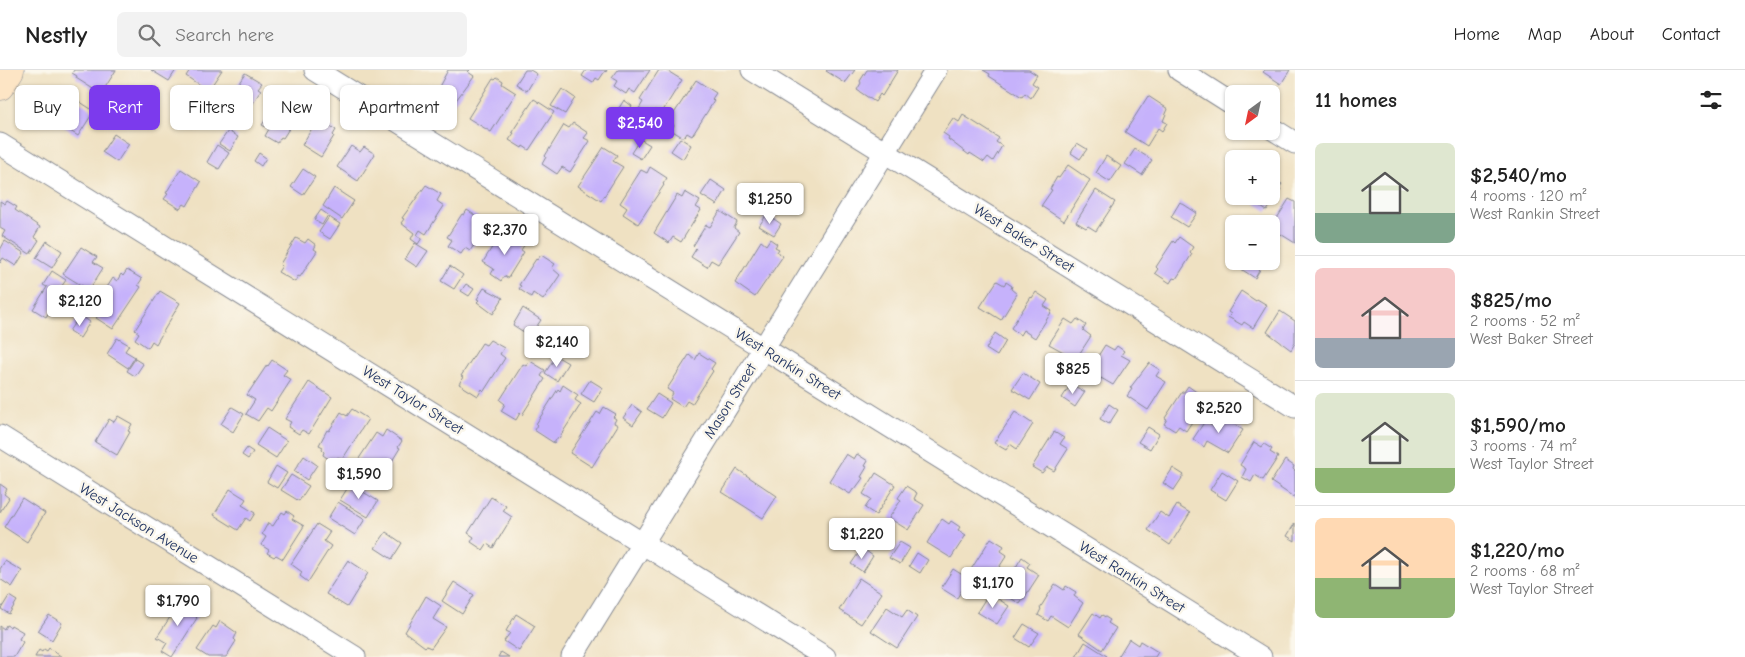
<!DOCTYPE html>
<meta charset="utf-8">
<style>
:root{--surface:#fff;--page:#f2f2f2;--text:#222;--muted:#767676;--line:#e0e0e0;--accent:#7c3aed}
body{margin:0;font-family:"Comic Neue",sans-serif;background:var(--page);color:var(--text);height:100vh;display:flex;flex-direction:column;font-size:19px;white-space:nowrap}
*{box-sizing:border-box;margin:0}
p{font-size:16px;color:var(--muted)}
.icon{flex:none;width:28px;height:28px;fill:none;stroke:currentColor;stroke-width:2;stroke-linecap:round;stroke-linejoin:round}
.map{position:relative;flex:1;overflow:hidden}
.details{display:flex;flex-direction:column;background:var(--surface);width:450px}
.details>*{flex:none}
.hud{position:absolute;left:15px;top:15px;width:475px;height:45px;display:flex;gap:10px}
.needle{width:32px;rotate:213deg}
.fabs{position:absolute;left:1225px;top:15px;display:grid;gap:10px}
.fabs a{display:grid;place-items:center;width:55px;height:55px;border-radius:8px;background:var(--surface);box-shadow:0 1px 4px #0004;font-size:25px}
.price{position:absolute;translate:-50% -42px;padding:0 11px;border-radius:5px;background:#fff;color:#222;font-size:16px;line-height:32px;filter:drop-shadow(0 1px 2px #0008)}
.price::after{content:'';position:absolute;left:50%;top:30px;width:15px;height:11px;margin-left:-8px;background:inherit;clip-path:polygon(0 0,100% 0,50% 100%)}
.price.current{background:var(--accent);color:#fff}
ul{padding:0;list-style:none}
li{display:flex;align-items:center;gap:15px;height:125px;padding:0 20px}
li+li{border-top:1px solid var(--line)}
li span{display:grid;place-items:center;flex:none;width:140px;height:100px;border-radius:8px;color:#555}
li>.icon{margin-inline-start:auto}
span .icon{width:60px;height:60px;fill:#fffc;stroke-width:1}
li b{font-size:21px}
h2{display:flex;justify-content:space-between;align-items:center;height:60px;padding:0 20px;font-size:21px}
.chip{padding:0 18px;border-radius:8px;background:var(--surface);box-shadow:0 1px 4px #0004;font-size:18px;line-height:45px}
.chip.current{background:var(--accent);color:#fff}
header{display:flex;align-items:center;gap:30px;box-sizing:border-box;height:70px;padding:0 25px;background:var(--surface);border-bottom:1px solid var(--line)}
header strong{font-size:24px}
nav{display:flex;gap:28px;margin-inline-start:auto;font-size:18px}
.search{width:350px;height:45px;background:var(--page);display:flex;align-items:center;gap:12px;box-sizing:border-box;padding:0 18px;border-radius:8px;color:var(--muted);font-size:19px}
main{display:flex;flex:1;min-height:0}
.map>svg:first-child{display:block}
</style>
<header>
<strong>Nestly</strong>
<div class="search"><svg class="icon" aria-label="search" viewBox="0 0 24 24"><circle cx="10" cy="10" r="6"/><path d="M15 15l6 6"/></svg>Search here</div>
<nav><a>Home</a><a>Map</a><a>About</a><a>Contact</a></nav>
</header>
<main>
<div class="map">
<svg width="1295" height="587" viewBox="0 0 1295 587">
<rect width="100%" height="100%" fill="#fbf7ec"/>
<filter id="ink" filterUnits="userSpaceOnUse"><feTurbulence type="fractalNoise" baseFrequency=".02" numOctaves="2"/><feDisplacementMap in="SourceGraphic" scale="10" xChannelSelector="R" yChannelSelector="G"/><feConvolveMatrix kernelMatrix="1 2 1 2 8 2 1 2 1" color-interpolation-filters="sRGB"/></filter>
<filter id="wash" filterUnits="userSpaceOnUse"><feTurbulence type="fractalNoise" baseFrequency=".0096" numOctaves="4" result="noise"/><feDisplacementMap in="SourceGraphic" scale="20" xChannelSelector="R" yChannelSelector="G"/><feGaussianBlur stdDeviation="1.12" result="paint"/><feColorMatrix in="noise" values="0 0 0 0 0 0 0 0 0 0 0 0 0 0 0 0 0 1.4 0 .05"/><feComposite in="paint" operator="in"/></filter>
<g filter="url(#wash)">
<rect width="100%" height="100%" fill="#efe1c2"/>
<g id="blocks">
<g fill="#c6b2fb">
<polygon points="74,0 116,0 101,24 76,8 77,6 72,3"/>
<polygon points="151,0 176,0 169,11"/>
<polygon points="190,0 222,0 208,21 186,6"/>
<polygon points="448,0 470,0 468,2 474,6 451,37 434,26"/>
<polygon points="525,0 530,0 537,4 527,21 516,14"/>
<polygon points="586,0 607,0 606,2 605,1 599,10 596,8 593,13 582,6"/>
<polygon points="618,0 650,0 635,23 629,19 626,24 614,16 617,11 612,8"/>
<polygon points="659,0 666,0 682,10 661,44 655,40 651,47 639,39 643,32 640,30"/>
<polygon points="827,0 855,0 845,13 826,1"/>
<polygon points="867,0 898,0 882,26 880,24 875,32 857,20 861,13 860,11"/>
<polygon points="983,0 1029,0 1037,5 1032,13 1038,17 1031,28 1025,23 1022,27 989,6 990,4"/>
<polygon points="1265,0 1290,0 1281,14 1263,2"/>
<polygon points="245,3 262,13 258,18 261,20 245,46 243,45 239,52 220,40"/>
<polygon points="497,7 503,11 502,14 516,23 491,62 468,48 493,8 495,9"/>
<polygon points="696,10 716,23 712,29 714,31 692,66 687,63 684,68 671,60 674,55 669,51"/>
<polygon points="562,19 575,28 565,44 551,36"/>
<polygon points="282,25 299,35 296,41 299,43 283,68 281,67 277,73 265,66 269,59 262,55"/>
<polygon points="1148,26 1168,39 1163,51 1167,53 1162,61 1158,58 1147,76 1125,62"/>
<polygon points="136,27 153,38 141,58 123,46"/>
<polygon points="74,28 94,41 78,66 52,49 62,32 69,36"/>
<polygon points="534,29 554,42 529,80 523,76 522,78 509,70 514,63 512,62"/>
<polygon points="624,30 632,36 622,51 614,46"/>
<polygon points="187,34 202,43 192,58 178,49"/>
<polygon points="963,45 999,68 996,72 1002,76 993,91 988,87 984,92 970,83 969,85 948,69 949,67 943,63 953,48 959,52"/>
<polygon points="318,48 336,60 333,65 334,66 321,87 302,75"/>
<polygon points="573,53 588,63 584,68 590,71 570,102 562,97 557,104 542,94 546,87 545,86 564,55 569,58"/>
<polygon points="228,61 238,67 230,81 219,74"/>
<polygon points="114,64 129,74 117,92 102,82"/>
<polygon points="680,68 691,75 683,89 671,81"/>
<polygon points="640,69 650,75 641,89 631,83"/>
<polygon points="1077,73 1087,79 1080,89 1071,83"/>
<polygon points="217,75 229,83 219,99 207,92"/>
<polygon points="351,76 360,82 364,77 375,84 358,111 337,97"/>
<polygon points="604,77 617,85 613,91 623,97 601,131 578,116"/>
<polygon points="1135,79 1152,90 1142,105 1125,94"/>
<polygon points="259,83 266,88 261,96 254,91"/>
<polygon points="1106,86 1121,96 1110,112 1096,103"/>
<polygon points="1068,95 1090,110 1064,151 1041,136 1052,120 1050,119 1057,107 1059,108"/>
<polygon points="650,97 667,108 663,114 664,115 638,154 623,144 627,138 620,133 641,100 647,103"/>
<polygon points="181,99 201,112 187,136 184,134 180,139 164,129 168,124 166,123"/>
<polygon points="303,99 315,107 303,125 291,117"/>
<polygon points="1271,107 1282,114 1279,118 1281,119 1267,141 1244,126 1271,126"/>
<polygon points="711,110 726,120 717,135 701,125"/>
<polygon points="426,115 441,124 437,131 444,136 426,164 420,160 417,165 422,168 418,174 411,169 414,163 401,153 404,149 402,148"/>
<polygon points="334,118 354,131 342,149 323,136"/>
<polygon points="1096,120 1115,132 1096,161 1088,156 1086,158 1076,152"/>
<polygon points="685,122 700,131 696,137 701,140 681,172 673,167 669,173 654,163 677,125 682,128"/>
<polygon points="1289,129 1295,132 1295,173 1271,158"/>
<polygon points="0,131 5,134 7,131 17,137 15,140 40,157 34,167 39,170 30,184 2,166 5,161 0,158"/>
<polygon points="1180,132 1197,143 1187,157 1171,147"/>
<polygon points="321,140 328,145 322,155 314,150"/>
<polygon points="467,140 485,152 482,157 485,158 470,181 465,178 461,184 448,176 452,170 447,167 462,144 464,145"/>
<polygon points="720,141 737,152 734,158 739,162 718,194 711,190 707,197 691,187 696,179 693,176 706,155 710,157"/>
<polygon points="767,144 781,154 774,165 759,156"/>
<polygon points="329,147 340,154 330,169 319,162"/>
<polygon points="1253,148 1262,154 1249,154"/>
<polygon points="505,162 525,174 521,180 524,182 508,208 504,206 501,211 491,204 494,199 483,192 499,166 501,167"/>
<polygon points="1179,167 1193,177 1190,182 1192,184 1176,209 1173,208 1170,213 1155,203 1158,199 1156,197 1173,171 1175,173"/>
<polygon points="296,168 305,173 308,169 316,175 314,179 317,181 300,207 298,206 295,212 278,202 282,196 280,194"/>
<polygon points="770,169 777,174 775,177 779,179 777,182 783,186 755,227 735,213 761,171 766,175"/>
<polygon points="5,171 24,183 16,196 3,188 0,193 0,180"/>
<polygon points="47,171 62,181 52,198 36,188"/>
<polygon points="415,173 428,181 417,197 405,189"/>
<polygon points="81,177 97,187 93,192 103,198 89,220 63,204"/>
<polygon points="541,185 555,194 552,198 560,205 543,230 533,223 531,227 519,219 521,216 519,215 536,189 537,190"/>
<polygon points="1246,191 1265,191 1255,208 1241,199"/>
<polygon points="450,196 463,205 454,219 441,211"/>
<polygon points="127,200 142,209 138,215 141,217 113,259 96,248 100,243 93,239 113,208 117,211 121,204 123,206"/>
<polygon points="52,201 66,210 57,223 60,225 46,247 33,239 47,217 43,215"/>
<polygon points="997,211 1004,215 1006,212 1012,216 1011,219 1017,224 1001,250 980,237"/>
<polygon points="466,214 474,219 469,226 461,221"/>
<polygon points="484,218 503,228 493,244 477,232 479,230 477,229"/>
<polygon points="160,221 180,233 156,274 152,271 148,278 135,269 139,263 135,260"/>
<polygon points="1241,221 1256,231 1257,229 1267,235 1253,258 1244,252 1242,255 1228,247 1231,244 1228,242"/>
<polygon points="1036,222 1048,230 1044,236 1052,241 1035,268 1023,260 1020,265 1011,258 1031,227 1032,228"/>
<polygon points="523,238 541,250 530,266 513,255"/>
<polygon points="1280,241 1295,251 1295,273 1291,280 1267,262"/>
<polygon points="80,245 90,252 80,268 69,261"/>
<polygon points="1065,249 1073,254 1077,249 1086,255 1083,260 1091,266 1076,289 1049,274"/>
<polygon points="995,263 1006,271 997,286 986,279"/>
<polygon points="117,268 129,275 125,281 135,287 128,298 107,284"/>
<polygon points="490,270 504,278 500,284 505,288 484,321 482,319 478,326 459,314 463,307 461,306 482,273 486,275"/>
<polygon points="1105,275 1114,280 1117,276 1124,281 1121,285 1130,290 1113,315 1101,308 1099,312 1092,307 1095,304 1089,300"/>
<polygon points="699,283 715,293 711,299 713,301 692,334 687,331 683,337 670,329 673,323 667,319 689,285 695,290"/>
<polygon points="556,286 568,293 557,311 545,303"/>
<polygon points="135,289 143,294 135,306 127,301"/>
<polygon points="272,290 287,300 283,305 291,310 271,341 267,338 258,351 246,344 255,330 247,325 267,295 268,296"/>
<polygon points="530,291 545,300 541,306 545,309 522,345 520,343 516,350 501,341 505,334 500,330 523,294 526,296"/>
<polygon points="1149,293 1160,300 1156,306 1166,312 1148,340 1127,326 1132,319 1130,318"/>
<polygon points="1023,303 1040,314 1030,330 1012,319"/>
<polygon points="590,310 603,318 594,332 581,324"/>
<polygon points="309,312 332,327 309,364 302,360 299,364 288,357 291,352 285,349"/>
<polygon points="1071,314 1085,322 1075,337 1062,328"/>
<polygon points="563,315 578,325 575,330 581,334 559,368 558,367 554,373 534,360 537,355 536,354 558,319 560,321"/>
<polygon points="1188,316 1202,326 1198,332 1203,335 1186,361 1179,356 1175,361 1164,354 1167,349 1165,348 1182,322 1184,322"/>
<polygon points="657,324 671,333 662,348 647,339"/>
<polygon points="1109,334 1118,340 1109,354 1100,349"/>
<polygon points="632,335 642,342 633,355 623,348"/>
<polygon points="232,337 244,344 233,362 221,354"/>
<polygon points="604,337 616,344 613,347 616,349 614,353 618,355 592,397 570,383 597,342 600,344"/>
<polygon points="352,339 368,349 342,390 338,387 334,393 323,385 324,382 322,380 323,377 319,375 327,360 329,361 341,342 347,346"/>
<polygon points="1015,342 1033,354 1017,379 1010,374 1006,380 994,373"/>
<polygon points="118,346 132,354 128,361 130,362 117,385 95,372 109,349 114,352"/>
<polygon points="1221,346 1243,360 1228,383 1207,371 1204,377 1193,369 1205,351 1214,357"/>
<polygon points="1148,357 1159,364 1150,379 1138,372"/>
<polygon points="267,358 287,371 276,388 256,375"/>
<polygon points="386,360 402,371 398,377 400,378 381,409 378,407 375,412 356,400 360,395 356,393 376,363 382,367"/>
<polygon points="1054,362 1064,368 1060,374 1068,379 1054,401 1047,397 1042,403 1032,397"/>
<polygon points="1254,372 1262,377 1264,374 1272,379 1270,382 1278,387 1263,410 1255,405 1251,412 1242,407 1246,399 1240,395"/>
<polygon points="247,378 253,382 248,389 242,385"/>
<polygon points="846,384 854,389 857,384 868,391 865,396 867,397 861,407 863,408 855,419 854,418 850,424 829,411"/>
<polygon points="304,386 317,395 307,410 294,401"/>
<polygon points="1285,390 1294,396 1293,399 1295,401 1295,428 1271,412"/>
<polygon points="276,396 287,403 277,418 267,412"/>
<polygon points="1173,398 1184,405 1174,420 1163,413"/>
<polygon points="737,399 777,426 763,448 722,422"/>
<polygon points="1222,401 1238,411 1226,430 1210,420"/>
<polygon points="876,403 895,415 876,445 865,438 871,429 863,424"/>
<polygon points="291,405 309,416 299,431 281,420"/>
<polygon points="0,414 7,419 4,424 9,428 0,442"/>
<polygon points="350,414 378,431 368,447 340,430"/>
<polygon points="906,416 917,423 914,429 924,435 908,460 889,448 901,430 898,428"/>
<polygon points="230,419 246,429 242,435 255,443 250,451 246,448 238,460 214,445"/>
<polygon points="491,427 506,436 503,441 512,447 493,478 487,474 483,480 471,472 474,467 468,463"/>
<polygon points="22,428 45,443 27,472 4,457"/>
<polygon points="338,432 365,449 355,465 328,448"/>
<polygon points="1177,435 1190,443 1170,475 1148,460 1160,442 1169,448"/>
<polygon points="287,441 294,446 292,449 304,456 283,489 276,485 274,487 267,483 269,480 261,475 266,467 262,464 268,453 273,456 282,442 285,444"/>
<polygon points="942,449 949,454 951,451 960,457 958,460 966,465 951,488 927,473"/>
<polygon points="1295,453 1295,471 1287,466"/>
<polygon points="317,454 330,462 324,471 331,476 308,512 300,506 302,502 291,494"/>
<polygon points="386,462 402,473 392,489 375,478"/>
<polygon points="991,468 1004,476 1001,481 1007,485 989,513 970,501"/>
<polygon points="900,472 910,478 900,494 889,488"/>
<polygon points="862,478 873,486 863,502 851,494"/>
<polygon points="917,483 928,490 920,503 909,496"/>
<polygon points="1022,487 1030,493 1027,497 1039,505 1020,534 1001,522"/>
<polygon points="348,490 368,503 347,537 326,524"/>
<polygon points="5,491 22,501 12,517 0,509 0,499"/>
<polygon points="953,499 969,509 957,528 941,518"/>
<polygon points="859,508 882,523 861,554 839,540"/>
<polygon points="454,512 474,525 462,544 442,531"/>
<polygon points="1055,514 1064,520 1066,516 1076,522 1074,526 1083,533 1068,557 1051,546 1048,551 1038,545 1041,539 1040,538"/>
<polygon points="989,523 1009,536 997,554 977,542"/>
<polygon points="9,526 17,531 9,544 1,539"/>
<polygon points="426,526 441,536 433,549 446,557 431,578 426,576 425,577 405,562"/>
<polygon points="183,529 200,539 196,547 197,548 172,587 162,581 167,573 157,567 178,535 179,536"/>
<polygon points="887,537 902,547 907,540 917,547 897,578 871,561"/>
<polygon points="1093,543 1100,548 1102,545 1110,550 1108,553 1116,558 1102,580 1079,564"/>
<polygon points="516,544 535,556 519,581 504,571 510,563 506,561"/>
<polygon points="49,545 62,553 52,570 38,561"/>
<polygon points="220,551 237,563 234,569 236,571 226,587 208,587 197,580 213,556 216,558"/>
<polygon points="1024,554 1039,563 1029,577 1015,568"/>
<polygon points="6,555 10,557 11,555 23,562 19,569 23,572 14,587 0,587 0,556 4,559"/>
<polygon points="1129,569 1138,575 1140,571 1158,582 1155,587 1118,587"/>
<polygon points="1085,572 1107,586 1106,587 1076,587"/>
<polygon points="49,578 62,587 35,587 39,580 42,582 44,579 47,581"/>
<polygon points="501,582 509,587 498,587"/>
</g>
</g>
</g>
<g filter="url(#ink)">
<use href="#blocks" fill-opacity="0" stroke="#858890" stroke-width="1"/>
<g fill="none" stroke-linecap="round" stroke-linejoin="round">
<g stroke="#858890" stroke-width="23">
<g id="street">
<polyline points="315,0 1261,587"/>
<polyline points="752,0 1295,337"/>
<polyline points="1179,0 1234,35"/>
<polyline points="1271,58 1295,73"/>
<polyline points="0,74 825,587"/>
<polyline points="0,366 355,587"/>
<polyline points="572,587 936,0"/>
</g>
</g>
<g stroke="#858890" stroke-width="29">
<polyline id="secondary" points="0,16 10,0"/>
</g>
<use href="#street" stroke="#fff" stroke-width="21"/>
<use href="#secondary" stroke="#fde5c5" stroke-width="28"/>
</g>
</g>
<g text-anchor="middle" stroke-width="5" stroke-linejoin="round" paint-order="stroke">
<g font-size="15" fill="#1b2f5e" stroke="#fbf7ec">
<text transform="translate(1024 168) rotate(32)" y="5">West Baker Street</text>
<text transform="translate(788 294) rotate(32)" y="5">West Rankin Street</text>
<text transform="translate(413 330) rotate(32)" y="5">West Taylor Street</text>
<text transform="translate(730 331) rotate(-58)" y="5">Mason Street</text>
<text transform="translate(139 453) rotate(32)" y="5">West Jackson Avenue</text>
<text transform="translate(1132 507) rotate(32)" y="5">West Rankin Street</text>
</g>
</g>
</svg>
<div class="fabs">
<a><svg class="needle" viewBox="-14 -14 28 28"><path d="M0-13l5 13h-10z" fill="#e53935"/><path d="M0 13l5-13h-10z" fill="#767676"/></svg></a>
<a>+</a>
<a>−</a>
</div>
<b class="price current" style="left:640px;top:79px">$2,540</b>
<b class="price" style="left:770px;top:155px">$1,250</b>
<b class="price" style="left:505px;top:186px">$2,370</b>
<b class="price" style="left:80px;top:257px">$2,120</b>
<b class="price" style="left:557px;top:298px">$2,140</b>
<b class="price" style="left:1073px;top:325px">$825</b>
<b class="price" style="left:1219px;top:364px">$2,520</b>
<b class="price" style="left:359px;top:430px">$1,590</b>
<b class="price" style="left:862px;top:490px">$1,220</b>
<b class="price" style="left:993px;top:539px">$1,170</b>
<b class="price" style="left:178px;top:557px">$1,790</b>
<div class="hud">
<a class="chip">Buy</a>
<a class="chip current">Rent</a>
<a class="chip">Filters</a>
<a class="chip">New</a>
<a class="chip">Apartment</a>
</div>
</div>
<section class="details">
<h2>11 homes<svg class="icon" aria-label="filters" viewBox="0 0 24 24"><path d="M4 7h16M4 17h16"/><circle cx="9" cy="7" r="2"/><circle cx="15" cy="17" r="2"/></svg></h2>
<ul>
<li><span style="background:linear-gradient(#dfe7d0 70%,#7fa58c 0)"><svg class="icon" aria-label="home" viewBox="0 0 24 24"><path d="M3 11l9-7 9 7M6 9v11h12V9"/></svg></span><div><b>$2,540/mo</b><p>4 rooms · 120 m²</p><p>West Rankin Street</p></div></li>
<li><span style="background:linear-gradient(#f6c9c9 70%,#9aa5b1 0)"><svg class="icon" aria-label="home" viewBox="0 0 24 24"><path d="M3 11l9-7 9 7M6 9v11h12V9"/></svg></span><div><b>$825/mo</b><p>2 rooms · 52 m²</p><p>West Baker Street</p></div></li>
<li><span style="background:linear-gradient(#dfe7d0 75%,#8fb573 0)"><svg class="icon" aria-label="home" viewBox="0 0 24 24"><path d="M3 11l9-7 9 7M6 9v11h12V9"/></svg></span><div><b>$1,590/mo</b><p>3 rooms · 74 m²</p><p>West Taylor Street</p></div></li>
<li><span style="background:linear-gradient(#ffd9b3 60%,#8fb573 0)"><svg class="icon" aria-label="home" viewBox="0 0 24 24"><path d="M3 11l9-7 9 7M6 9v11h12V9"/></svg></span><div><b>$1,220/mo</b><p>2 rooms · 68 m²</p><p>West Taylor Street</p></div></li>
</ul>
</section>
</main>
